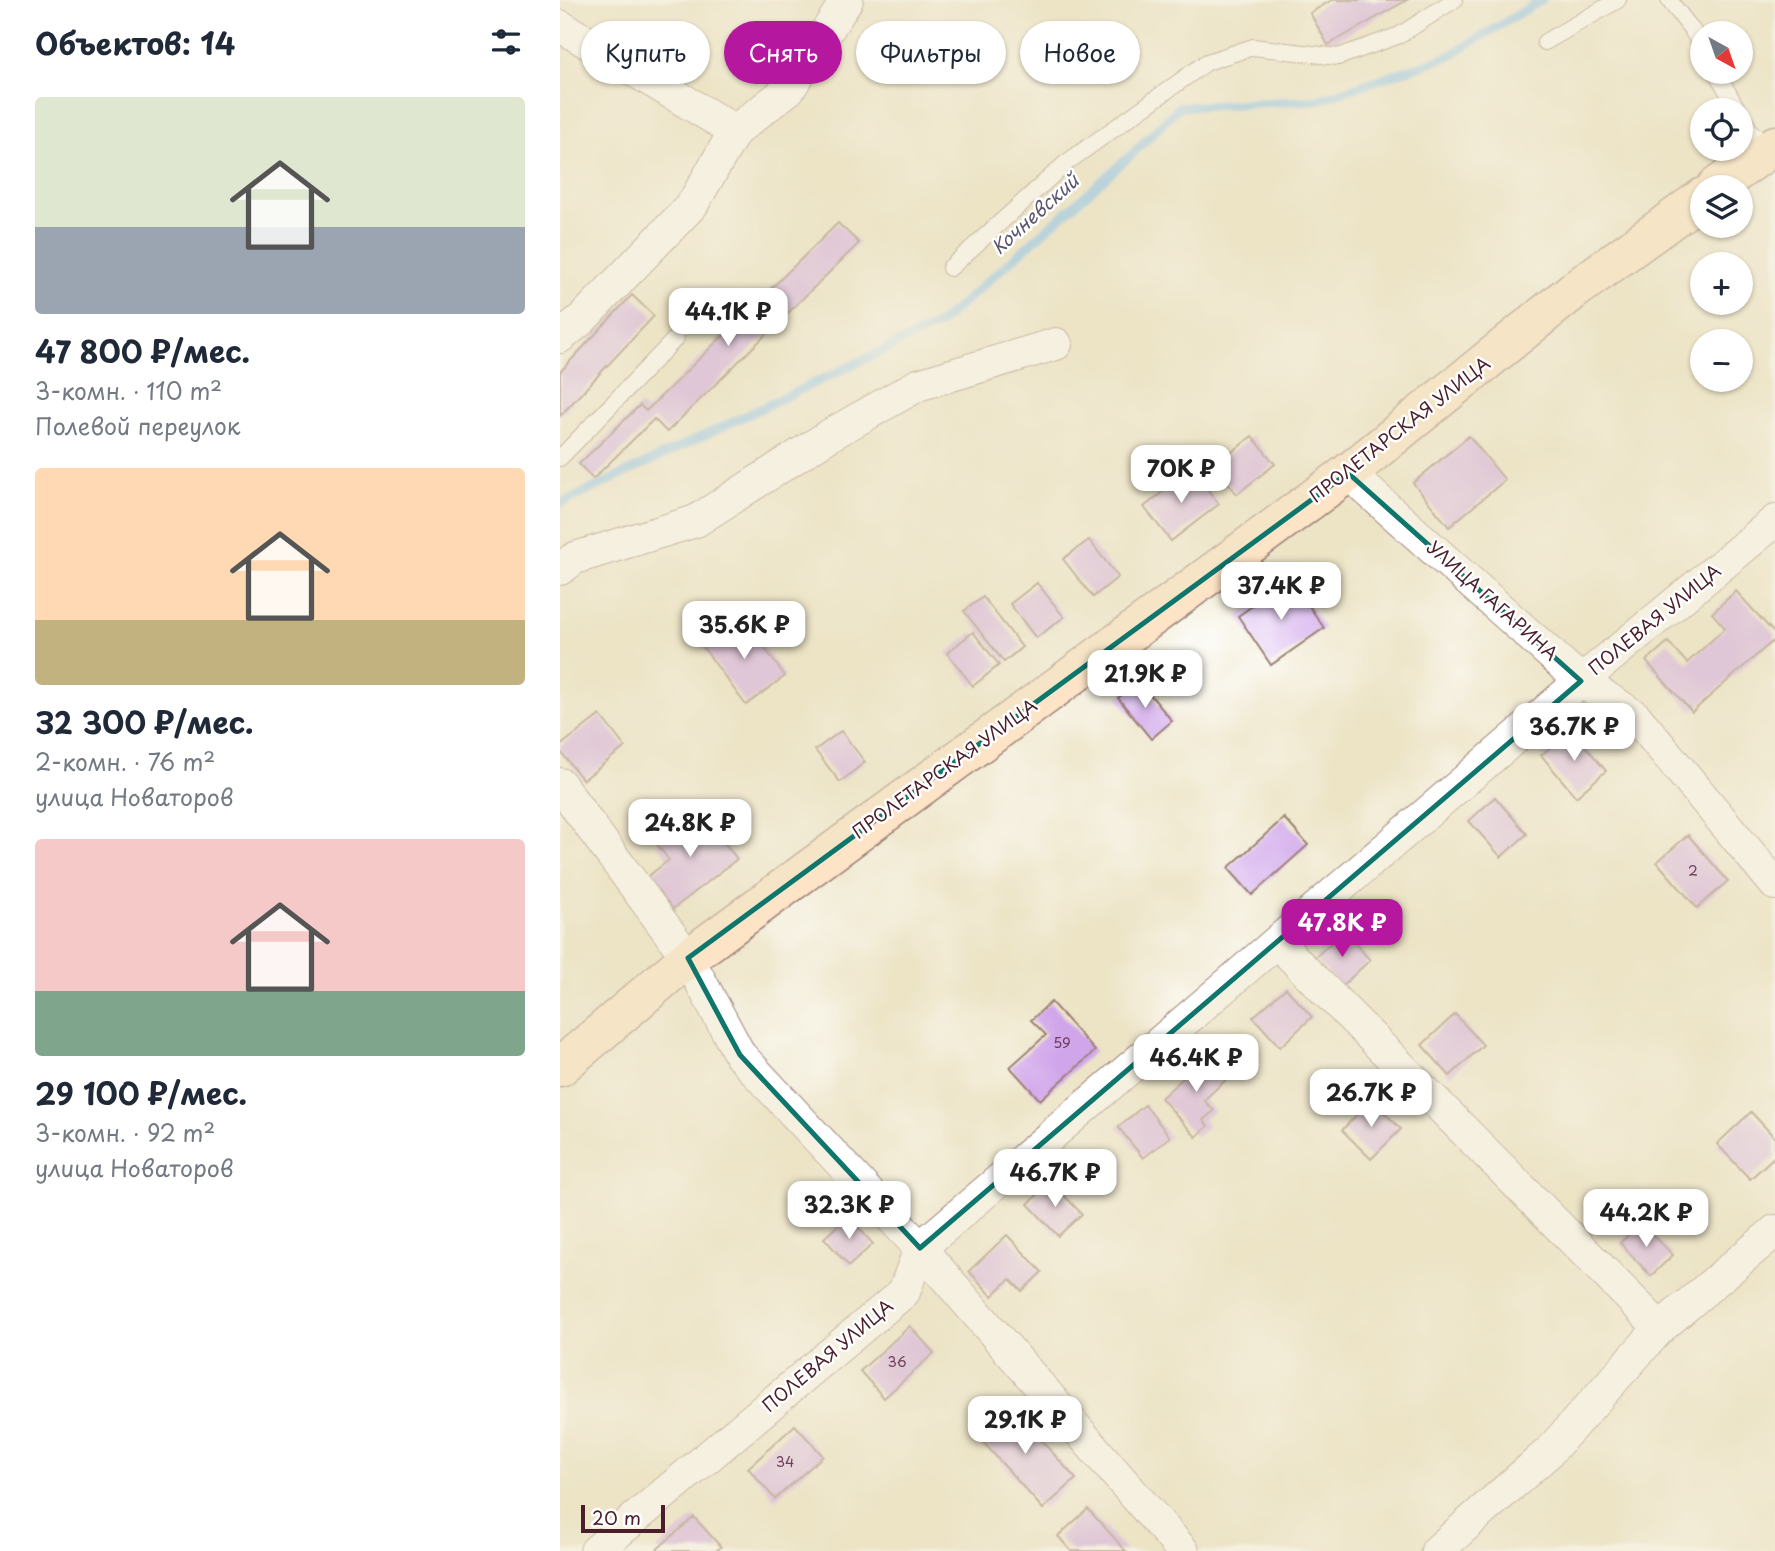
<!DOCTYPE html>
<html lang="ru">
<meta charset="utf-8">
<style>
:root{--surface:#fff;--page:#f2f2f3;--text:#1f2937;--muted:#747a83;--accent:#b5179e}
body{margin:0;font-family:"Playpen Sans",sans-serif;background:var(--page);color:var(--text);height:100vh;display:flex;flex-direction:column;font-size:26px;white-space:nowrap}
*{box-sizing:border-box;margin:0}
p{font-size:23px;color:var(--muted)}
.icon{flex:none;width:38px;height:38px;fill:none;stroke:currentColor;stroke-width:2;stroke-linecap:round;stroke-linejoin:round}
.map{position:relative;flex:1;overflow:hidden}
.drawer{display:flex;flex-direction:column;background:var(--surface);width:560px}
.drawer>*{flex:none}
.top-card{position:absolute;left:21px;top:21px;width:665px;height:63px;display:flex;gap:14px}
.needle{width:46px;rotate:140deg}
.fabs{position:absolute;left:1130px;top:21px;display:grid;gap:14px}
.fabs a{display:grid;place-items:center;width:63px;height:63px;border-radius:50%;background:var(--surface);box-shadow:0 2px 5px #0004;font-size:35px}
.scale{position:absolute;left:21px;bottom:18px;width:84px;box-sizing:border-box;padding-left:7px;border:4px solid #4a1f2b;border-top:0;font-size:19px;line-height:24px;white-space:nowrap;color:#4a1f2b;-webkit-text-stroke:5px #fff;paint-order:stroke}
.price{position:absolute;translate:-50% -60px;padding:0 16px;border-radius:14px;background:#fff;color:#222;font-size:23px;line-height:46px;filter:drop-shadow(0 2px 4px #0008)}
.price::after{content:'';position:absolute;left:50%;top:42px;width:21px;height:16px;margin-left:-10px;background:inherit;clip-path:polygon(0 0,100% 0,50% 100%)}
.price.current{background:var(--accent);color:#fff}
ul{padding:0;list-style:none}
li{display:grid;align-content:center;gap:14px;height:371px;padding:0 35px}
li span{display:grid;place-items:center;height:217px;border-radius:7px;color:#555}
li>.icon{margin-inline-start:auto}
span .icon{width:126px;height:126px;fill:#fffc;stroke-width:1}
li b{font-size:30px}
h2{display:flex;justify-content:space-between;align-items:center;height:84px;padding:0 35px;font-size:30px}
.chip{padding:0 24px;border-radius:32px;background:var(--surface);box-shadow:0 2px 5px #0004;font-size:24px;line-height:63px}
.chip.current{background:var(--accent);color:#fff}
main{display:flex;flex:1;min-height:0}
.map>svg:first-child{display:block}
</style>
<main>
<section class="drawer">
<h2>Объектов: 14<svg class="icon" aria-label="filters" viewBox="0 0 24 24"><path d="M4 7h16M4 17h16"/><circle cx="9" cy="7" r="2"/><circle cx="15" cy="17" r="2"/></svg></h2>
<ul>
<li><span style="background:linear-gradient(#dfe7d0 60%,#9aa5b1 0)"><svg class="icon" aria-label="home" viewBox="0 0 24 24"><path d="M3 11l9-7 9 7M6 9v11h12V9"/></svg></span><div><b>47 800 ₽/мес.</b><p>3-комн. · 110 m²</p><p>Полевой переулок</p></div></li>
<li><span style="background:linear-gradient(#ffd9b3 70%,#c2b280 0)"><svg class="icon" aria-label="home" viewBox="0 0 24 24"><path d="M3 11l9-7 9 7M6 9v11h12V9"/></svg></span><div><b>32 300 ₽/мес.</b><p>2-комн. · 76 m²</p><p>улица Новаторов</p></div></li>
<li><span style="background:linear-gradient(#f6c9c9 70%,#7fa58c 0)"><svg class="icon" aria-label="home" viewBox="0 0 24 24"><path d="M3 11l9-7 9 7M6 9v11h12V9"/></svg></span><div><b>29 100 ₽/мес.</b><p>3-комн. · 92 m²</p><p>улица Новаторов</p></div></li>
</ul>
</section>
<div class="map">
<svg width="1215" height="1551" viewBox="0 0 1215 1551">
<rect width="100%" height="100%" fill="#fff"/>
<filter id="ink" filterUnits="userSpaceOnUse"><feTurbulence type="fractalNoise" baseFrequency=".0143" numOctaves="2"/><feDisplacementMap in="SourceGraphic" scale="14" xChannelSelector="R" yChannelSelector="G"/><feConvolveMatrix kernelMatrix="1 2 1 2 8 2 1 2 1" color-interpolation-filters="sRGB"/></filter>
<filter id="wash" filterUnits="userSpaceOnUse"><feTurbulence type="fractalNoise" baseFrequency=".00686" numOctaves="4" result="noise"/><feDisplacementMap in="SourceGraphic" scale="28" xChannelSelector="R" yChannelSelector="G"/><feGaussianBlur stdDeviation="1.57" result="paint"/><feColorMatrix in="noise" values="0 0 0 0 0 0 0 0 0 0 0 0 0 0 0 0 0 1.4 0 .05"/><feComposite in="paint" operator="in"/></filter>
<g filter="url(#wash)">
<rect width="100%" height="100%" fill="#ede4c6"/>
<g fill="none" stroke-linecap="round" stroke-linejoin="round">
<polyline stroke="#7bbef1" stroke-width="9" points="0,504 379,324 571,155 619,107 758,100 889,56 982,0"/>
</g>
<g id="blocks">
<g fill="#d0a5ea">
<polygon points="772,0 847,0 768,45 750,13"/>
<polygon points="278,223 299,243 107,432 94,419 33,479 19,464 80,405 86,411"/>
<polygon points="72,295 94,316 0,416 0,372"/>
<polygon points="692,436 715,464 677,494 655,466"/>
<polygon points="909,436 945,480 889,527 853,483"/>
<polygon points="631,469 659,504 611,541 584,507"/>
<polygon points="529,540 558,577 533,597 503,559"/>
<polygon points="731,579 764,628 711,665 678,616"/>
<polygon points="477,583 504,617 476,638 450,604"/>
<polygon points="1176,591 1215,634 1215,639 1132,712 1086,661 1108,642 1127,663 1165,628 1152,613"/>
<polygon points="423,597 462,647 444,662 404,611"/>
<polygon points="182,617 225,676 186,705 142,646"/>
<polygon points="413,632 439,665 413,686 387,653"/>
<polygon points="579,681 612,721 591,739 558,698"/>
<polygon points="40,715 65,747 23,780 0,751 0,746"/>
<polygon points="1012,730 1046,771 1016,797 981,755"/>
<polygon points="281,731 305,762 280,782 255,750"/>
<polygon points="935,797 967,834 941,857 909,821"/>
<polygon points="139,810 177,859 113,909 87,877 109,860 96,843"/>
<polygon points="724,818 748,845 692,895 668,868"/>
<polygon points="1128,835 1168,881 1137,908 1097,862"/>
<polygon points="784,931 810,960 781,987 754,958"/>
<polygon points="726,988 752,1017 720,1047 693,1017"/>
<polygon points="491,1002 535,1051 480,1100 450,1067 486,1035 471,1020"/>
<polygon points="895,1014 923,1045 890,1076 862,1045"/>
<polygon points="649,1054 669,1077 644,1100 654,1111 643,1120 648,1126 636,1137 601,1098"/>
<polygon points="811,1100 841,1129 811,1159 782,1130"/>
<polygon points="585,1105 610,1137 583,1158 558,1127"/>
<polygon points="1191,1112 1215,1138 1215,1156 1190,1179 1157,1144"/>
<polygon points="491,1182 522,1214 498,1236 468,1204"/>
<polygon points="288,1216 313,1244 289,1266 264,1238"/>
<polygon points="1081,1223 1113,1255 1091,1276 1060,1243"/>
<polygon points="447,1235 482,1272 462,1291 450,1279 432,1296 409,1271"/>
<polygon points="350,1326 374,1353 324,1398 300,1371"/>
<polygon points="448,1403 516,1479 483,1509 414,1432"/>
<polygon points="235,1425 263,1456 215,1499 188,1468"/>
<polygon points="528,1509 566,1551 511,1551 498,1536"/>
<polygon points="134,1517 161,1547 156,1551 95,1551"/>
</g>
</g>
</g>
<g filter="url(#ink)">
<use href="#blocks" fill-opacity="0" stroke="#9c8278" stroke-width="2"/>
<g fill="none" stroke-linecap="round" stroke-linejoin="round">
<g stroke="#9c8278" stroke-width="18">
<g id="lane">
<polyline points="1109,0 1132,30 1143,48"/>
<polyline points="985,42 1058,0"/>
<polyline points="1156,72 1178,110"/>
<polyline points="1181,115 1191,132 1212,147"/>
<polyline points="390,268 506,163 647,62 693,47 778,57 840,35 894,0"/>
<polyline points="0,458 116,338"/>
</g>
</g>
<g stroke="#9c8278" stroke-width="34">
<g id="street">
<polyline points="0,26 175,131"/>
<polyline points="0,337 22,319 132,205 175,131 229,89 287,0"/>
<polyline points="788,473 1021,681 1076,717 1215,884"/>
<polyline points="0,569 15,558 136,521 270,435 358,385 496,344"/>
<polyline points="0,784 20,812 128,958 180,1055 360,1248 623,1551"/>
<polyline points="717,942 1100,1328"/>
<polyline points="36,1551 344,1292 360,1248 1021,681 1215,521"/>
<polyline points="877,1551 989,1452 1100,1328 1215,1231"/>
</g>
</g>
<g stroke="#9c8278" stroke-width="41">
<g id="secondary">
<polyline points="1156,187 1215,145"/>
<polyline points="0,1067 128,958 788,473 1013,291 1143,197"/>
</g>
</g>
<use href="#lane" stroke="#fff" stroke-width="16"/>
<use href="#street" stroke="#fff" stroke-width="32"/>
<use href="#secondary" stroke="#fee4c6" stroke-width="38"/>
</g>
</g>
<path d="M0 0H1215V1551H0ZM788 473 1021 681 360 1248 180 1055 128 958Z" fill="#ede4c6" fill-opacity=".55" fill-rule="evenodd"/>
<path fill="none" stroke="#0f766e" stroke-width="5" stroke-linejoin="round" d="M788 473 1021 681 360 1248 180 1055 128 958Z"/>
<g text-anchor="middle" stroke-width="5" stroke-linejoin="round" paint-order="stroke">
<g font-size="14" fill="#6c405b">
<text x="1133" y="876">2</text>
<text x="502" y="1048">59</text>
<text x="337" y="1367">36</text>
<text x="225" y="1467">34</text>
</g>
<g font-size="18" fill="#4a1f2b" stroke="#fff">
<text transform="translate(840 430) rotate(-38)" y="6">ПРОЛЕТАРСКАЯ УЛИЦА</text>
<text transform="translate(932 601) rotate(42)" y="6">УЛИЦА ГАГАРИНА</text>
<text transform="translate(1095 620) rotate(-39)" y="6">ПОЛЕВАЯ УЛИЦА</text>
<text transform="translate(385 769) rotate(-36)" y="6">ПРОЛЕТАРСКАЯ УЛИЦА</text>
<text transform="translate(268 1356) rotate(-40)" y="6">ПОЛЕВАЯ УЛИЦА</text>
</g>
<g font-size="19" font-style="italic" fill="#5b5770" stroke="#fff">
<text transform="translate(475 214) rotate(-42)" y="7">Кочневский</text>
</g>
</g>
</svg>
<div class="fabs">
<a><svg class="needle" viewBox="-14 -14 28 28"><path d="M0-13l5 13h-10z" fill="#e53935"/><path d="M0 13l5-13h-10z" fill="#747a83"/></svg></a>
<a><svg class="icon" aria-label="locate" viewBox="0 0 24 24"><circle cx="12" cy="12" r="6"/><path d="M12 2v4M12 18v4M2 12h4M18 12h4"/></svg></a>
<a><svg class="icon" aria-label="layers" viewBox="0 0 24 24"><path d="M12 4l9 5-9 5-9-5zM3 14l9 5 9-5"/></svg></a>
<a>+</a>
<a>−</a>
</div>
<div class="scale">20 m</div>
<b class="price" style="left:168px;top:348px">44.1K ₽</b>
<b class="price" style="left:621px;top:505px">70K ₽</b>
<b class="price" style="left:721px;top:622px">37.4K ₽</b>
<b class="price" style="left:184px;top:661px">35.6K ₽</b>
<b class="price" style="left:585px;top:710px">21.9K ₽</b>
<b class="price" style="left:1014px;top:763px">36.7K ₽</b>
<b class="price" style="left:130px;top:859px">24.8K ₽</b>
<b class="price current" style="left:782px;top:959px">47.8K ₽</b>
<b class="price" style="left:636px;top:1094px">46.4K ₽</b>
<b class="price" style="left:811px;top:1129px">26.7K ₽</b>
<b class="price" style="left:495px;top:1209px">46.7K ₽</b>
<b class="price" style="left:289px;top:1241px">32.3K ₽</b>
<b class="price" style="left:1086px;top:1249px">44.2K ₽</b>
<b class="price" style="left:465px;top:1456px">29.1K ₽</b>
<div class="top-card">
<a class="chip">Купить</a>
<a class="chip current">Снять</a>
<a class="chip">Фильтры</a>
<a class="chip">Новое</a>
</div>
</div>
</main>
